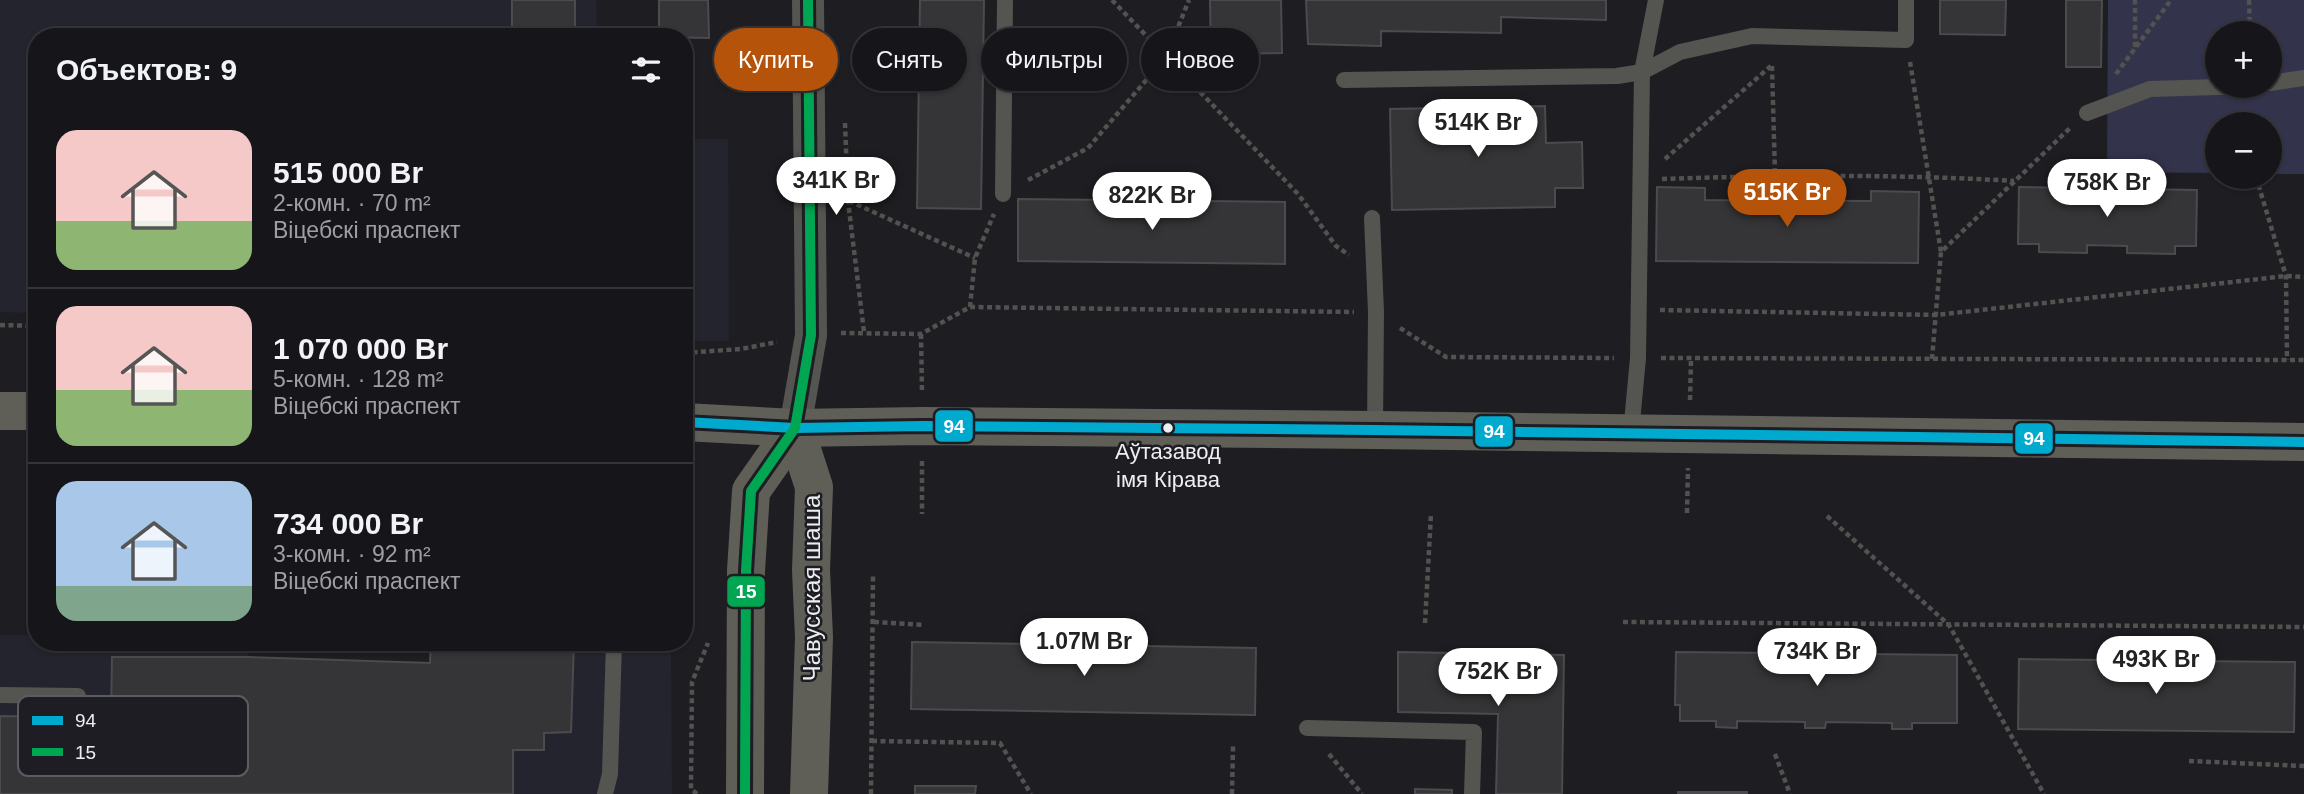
<!DOCTYPE html>
<html lang="ru">
<meta charset="utf-8">
<style>
:root{--surface:#16161a;--page:#232327;--text:#f1f3f6;--muted:#9e9fa2;--line:#353539;--accent:#b45309}
body{margin:0;font-family:Arial,sans-serif;background:var(--page);color:var(--text);height:100vh;display:flex;flex-direction:column;font-size:26px;white-space:nowrap}
*{box-sizing:border-box;margin:0}
p{font-size:23px;color:var(--muted)}
.icon{flex:none;width:38px;height:38px;fill:none;stroke:currentColor;stroke-width:2;stroke-linecap:round;stroke-linejoin:round}
.map{position:relative;flex:1;overflow:hidden}
.drawer{position:absolute;left:28px;top:28px;width:665px;height:623px;display:flex;flex-direction:column;background:var(--surface);border-radius:28px;box-shadow:0 2px 5px #0004,0 0 0 2px var(--line)}
.drawer>*{flex:none}
.banner{position:absolute;left:714px;top:28px;width:665px;height:63px;display:flex;gap:14px}
.controls{position:absolute;left:2205px;top:21px;display:grid;gap:14px}
.controls a{display:grid;place-items:center;width:77px;height:77px;border-radius:50%;background:var(--surface);box-shadow:0 2px 5px #0004,0 0 0 2px var(--line);font-size:35px}
.price{position:absolute;translate:-50% -60px;padding:0 16px;border-radius:24px;background:#fff;color:#222;font-size:23px;line-height:46px;filter:drop-shadow(0 2px 4px #0008)}
.price::after{content:'';position:absolute;left:50%;top:42px;width:21px;height:16px;margin-left:-10px;background:inherit;clip-path:polygon(0 0,100% 0,50% 100%)}
.price.current{background:var(--accent);color:#fff}
ul{padding:0;list-style:none}
li{display:flex;align-items:center;gap:21px;height:175px;padding:0 28px}
li+li{border-top:2px solid var(--line)}
li span{display:grid;place-items:center;flex:none;width:196px;height:140px;border-radius:21px;color:#555}
li>.icon{margin-inline-start:auto}
span .icon{width:84px;height:84px;fill:#fffc;stroke-width:1}
li b{font-size:30px}
h2{display:flex;justify-content:space-between;align-items:center;height:84px;padding:0 28px;font-size:30px}
.pill{padding:0 24px;border-radius:32px;background:var(--surface);box-shadow:0 2px 5px #0004,0 0 0 2px var(--line);font-size:24px;line-height:63px}
.pill.current{background:var(--accent);color:#fff}
.map>svg:first-child{display:block}
</style>
<div class="map">
<svg width="2304" height="794" viewBox="0 0 2304 794">
<rect width="100%" height="100%" fill="#1e1e22"/>
<g fill="#24242e">
<polygon points="0,0 596,0 597,37 37,37 37,313 0,312"/>
<polygon points="684,139 728,139 729,341 684,341"/>
<polygon points="0,635 37,635 37,642 248,642 248,657 430,662 431,642 671,642 672,794 0,794"/>
</g>
<path fill="#33334c" fill-rule="evenodd" d="M2108 0H2304V174H2270V124H2217V173L2107 172ZM2217 33H2270V86H2217Z"/>
<g fill="#353537" stroke="#4b4b4e" stroke-width="2">
<rect x="512" y="0" width="63" height="37"/>
<polygon points="659,0 708,0 709,38 659,37"/>
<polygon points="920,0 984,0 981,209 917,208"/>
<polygon points="1210,0 1281,0 1282,53 1211,54"/>
<polygon points="1306,0 1606,0 1606,20 1501,17 1501,33 1381,31 1381,46 1308,44"/>
<polygon points="1940,0 2006,0 2005,35 1940,34"/>
<polygon points="2066,0 2102,0 2101,67 2066,67"/>
<polygon points="1545,106 1546,143 1582,142 1583,188 1555,188 1555,207 1392,210 1390,109"/>
<polygon points="1657,187 1705,188 1705,200 1871,201 1871,191 1919,192 1918,263 1656,261"/>
<polygon points="2019,187 2197,190 2196,246 2175,246 2175,254 2127,253 2127,246 2087,245 2087,253 2039,252 2039,244 2018,244"/>
<polygon points="1018,199 1285,202 1285,264 1018,261"/>
<polygon points="431,642 574,642 571,732 544,733 544,750 513,750 513,794 0,794 0,716 111,718 112,657 248,657 430,663"/>
<polygon points="912,642 1256,648 1255,715 911,709"/>
<polygon points="1398,652 1564,655 1562,794 1496,794 1498,714 1398,712"/>
<polygon points="1676,652 1957,655 1957,723 1912,723 1912,729 1892,729 1892,723 1826,722 1825,728 1805,728 1805,722 1737,721 1737,728 1716,727 1716,721 1680,721 1680,705 1675,705"/>
<polygon points="2019,659 2295,662 2294,732 2018,729"/>
<polygon points="915,786 976,786 975,794 915,794"/>
<polygon points="1415,789 1452,790 1452,794 1415,794"/>
<rect x="1678" y="792" width="69" height="2"/>
</g>
<g fill="none" stroke-linecap="round" stroke-linejoin="round">
<g stroke="#525251" stroke-width="4.5" stroke-dasharray="5 3.5" stroke-linecap="butt">
<polyline points="1112,0 1298,194 1336,246 1349,255"/>
<polyline points="2249,0 2250,33"/>
<polyline points="2135,47 2135,0"/>
<polyline points="1910,62 1941,252"/>
<polyline points="1772,66 1775,175"/>
<polyline points="2116,74 2171,0"/>
<polyline points="845,123 848,201 864,332"/>
<polyline points="2249,124 2249,111"/>
<polyline points="1665,159 1772,65"/>
<polyline points="2256,177 2286,276 2287,360"/>
<path d="M1662 179C1780 175 1896 174 2014 181"/>
<polyline points="1028,180 1088,148 1166,57 1189,0"/>
<polyline points="849,201 975,258"/>
<polyline points="970,307 975,258 994,214"/>
<polyline points="1660,310 1936,315 2286,276 2304,277"/>
<polyline points="0,325 37,326"/>
<polyline points="1400,328 1446,357 1614,358"/>
<polyline points="841,333 921,334 970,307 1354,312"/>
<polyline points="921,334 922,393"/>
<polyline points="684,353 741,349 777,342"/>
<polyline points="1661,358 2304,360"/>
<polyline points="1932,359 1941,252 2070,128"/>
<polyline points="1690,400 1691,359"/>
<polyline points="922,461 922,514"/>
<polyline points="1687,513 1688,468"/>
<polyline points="1827,516 1949,625 2044,794"/>
<polyline points="874,622 924,625"/>
<polyline points="1623,622 2304,627"/>
<polyline points="1425,623 1431,514"/>
<polyline points="872,741 1000,743 1031,794"/>
<polyline points="1329,754 1362,794"/>
<polyline points="1775,754 1790,794"/>
<polyline points="2189,761 2304,766"/>
<polyline points="697,794 691,789 692,682 708,643"/>
<polyline points="871,794 873,574"/>
<polyline points="1232,794 1233,746"/>
</g>
<g stroke="#545550" stroke-width="16">
<polyline points="1344,80 1617,76 1642,72 1656,0"/>
<polyline points="2270,83 2304,78"/>
<polyline points="2087,113 2150,89 2251,86"/>
<polyline points="1003,194 1005,0"/>
<polyline points="1372,218 1376,312 1375,430"/>
<polyline points="1631,433 1638,358 1642,72 1680,52 1752,36 1906,40 1906,0"/>
<polyline points="0,695 78,696"/>
<polyline points="1307,728 1474,732 1472,794"/>
<polyline points="605,794 610,774 614,642"/>
</g>
<polyline stroke="#545550" stroke-width="32" points="795,428 811,335 808,0"/>
<g stroke="#5f5f58" stroke-width="38">
<polyline points="0,411 37,411"/>
<polyline points="684,422 795,428 922,426 1375,430 2304,442"/>
<polyline points="795,428 814,487 811,570 814,637 809,794"/>
<polyline points="745,794 746,571 751,491 795,428"/>
</g>
<g stroke="#1d1d23" stroke-width="16">
<polyline id="bus-1" points="684,422 795,428 922,426 1375,430 2304,442"/>
</g>
<g stroke="#1d1d23" stroke-width="16">
<polyline id="bus-2" points="745,794 746,571 751,491 795,428 811,335 808,0"/>
</g>
<use href="#bus-1" stroke="#00a9ce" stroke-width="10"/>
<use href="#bus-2" stroke="#00a651" stroke-width="10"/>
</g>
<circle fill="#edeef1" stroke="#1d1d23" stroke-width="2.5" cx="1168" cy="428" r="6"/>
<g text-anchor="middle" stroke-width="5" stroke-linejoin="round" paint-order="stroke">
<g font-size="22" fill="#edeef1" stroke="#1d1d23">
<text x="1168" y="459">Аўтазавод<tspan x="1168" dy="28">імя Кірава</tspan></text>
</g>
<g font-size="24" fill="#edeef1" stroke="#1d1d23">
<text transform="translate(812 588) rotate(-90)" y="8">Чавусская шаша</text>
</g>
</g>
<rect x="18" y="696" width="230" height="80" rx="10" fill="#1d1d23" stroke="#5b5c61" stroke-width="2"/>
<rect x="32" y="716" width="31" height="9" fill="#00a9ce"/>
<rect x="32" y="748" width="31" height="8" fill="#00a651"/>
<g font-size="19" fill="#edeef1">
<text x="75" y="727">94</text>
<text x="75" y="759">15</text>
</g>
<g stroke="#1d1d23" stroke-width="2.5">
<rect x="934" y="409" width="40" height="34" rx="7" fill="#00a9ce"/>
<rect x="1474" y="415" width="40" height="33" rx="7" fill="#00a9ce"/>
<rect x="2014" y="422" width="40" height="33" rx="7" fill="#00a9ce"/>
<rect x="726" y="575" width="40" height="33" rx="7" fill="#00a651"/>
</g>
<g font-size="19" text-anchor="middle" font-weight="bold" fill="#fff">
<text x="954" y="433">94</text>
<text x="1494" y="438">94</text>
<text x="2034" y="445">94</text>
<text x="746" y="598">15</text>
</g>
</svg>
<div class="controls">
<a>+</a>
<a>−</a>
</div>
<b class="price" style="left:1478px;top:159px">514K Br</b>
<b class="price" style="left:836px;top:217px">341K Br</b>
<b class="price" style="left:2107px;top:219px">758K Br</b>
<b class="price current" style="left:1787px;top:229px">515K Br</b>
<b class="price" style="left:1152px;top:232px">822K Br</b>
<b class="price" style="left:1084px;top:678px">1.07M Br</b>
<b class="price" style="left:1817px;top:688px">734K Br</b>
<b class="price" style="left:2156px;top:696px">493K Br</b>
<b class="price" style="left:1498px;top:708px">752K Br</b>
<div class="banner">
<a class="pill current">Купить</a>
<a class="pill">Снять</a>
<a class="pill">Фильтры</a>
<a class="pill">Новое</a>
</div>
<section class="drawer">
<h2>Объектов: 9<svg class="icon" aria-label="filters" viewBox="0 0 24 24"><path d="M4 7h16M4 17h16"/><circle cx="9" cy="7" r="2"/><circle cx="15" cy="17" r="2"/></svg></h2>
<ul>
<li><span style="background:linear-gradient(#f6c9c9 65%,#8fb573 0)"><svg class="icon" aria-label="home" viewBox="0 0 24 24"><path d="M3 11l9-7 9 7M6 9v11h12V9"/></svg></span><div><b>515 000 Br</b><p>2-комн. · 70 m²</p><p>Віцебскі праспект</p></div></li>
<li><span style="background:linear-gradient(#f6c9c9 60%,#8fb573 0)"><svg class="icon" aria-label="home" viewBox="0 0 24 24"><path d="M3 11l9-7 9 7M6 9v11h12V9"/></svg></span><div><b>1 070 000 Br</b><p>5-комн. · 128 m²</p><p>Віцебскі праспект</p></div></li>
<li><span style="background:linear-gradient(#a9c7e8 75%,#7fa58c 0)"><svg class="icon" aria-label="home" viewBox="0 0 24 24"><path d="M3 11l9-7 9 7M6 9v11h12V9"/></svg></span><div><b>734 000 Br</b><p>3-комн. · 92 m²</p><p>Віцебскі праспект</p></div></li>
</ul>
</section>
</div>
